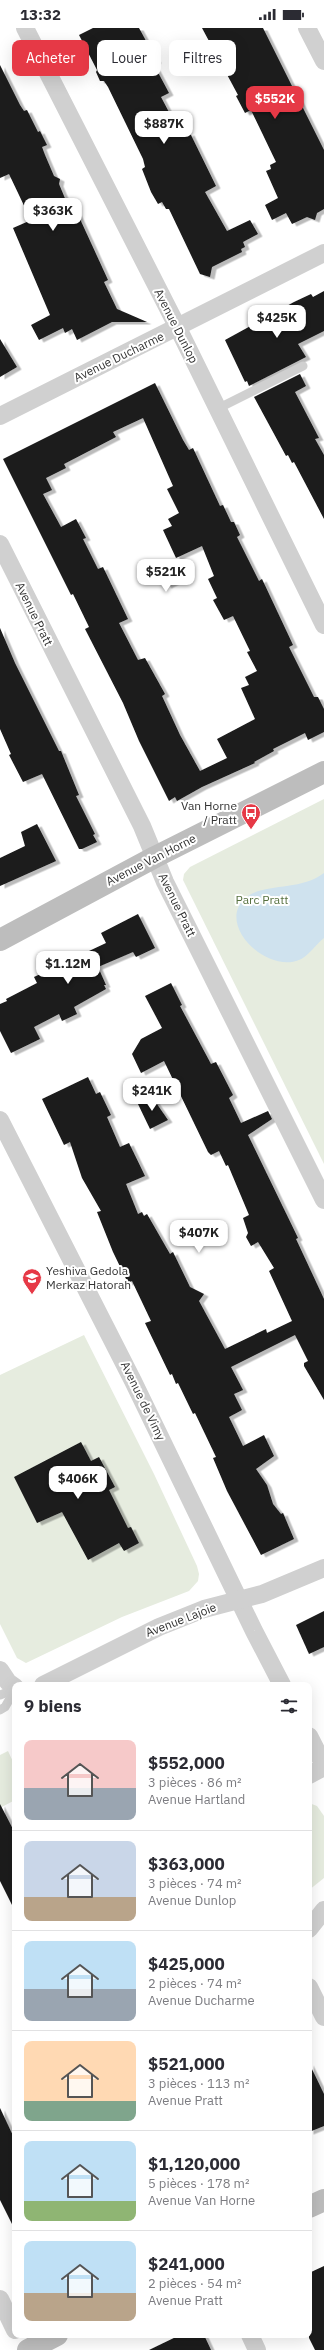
<!DOCTYPE html>
<html lang="fr">
<meta charset="utf-8">
<style>
:root{--surface:#fff;--page:#f2f2f3;--text:#2b2b33;--muted:#7c7c81;--line:#e1e1e2;--accent:#e63946}
body{margin:0;font-family:"IBM Plex Sans",sans-serif;background:var(--page);color:var(--text);height:100vh;display:flex;flex-direction:column;font-size:15px;white-space:nowrap}
*{box-sizing:border-box;margin:0}
p{font-size:13px;color:var(--muted)}
.icon{flex:none;width:22px;height:22px;fill:none;stroke:currentColor;stroke-width:2;stroke-linecap:round;stroke-linejoin:round}
.map{position:relative;flex:1;overflow:hidden}
.drawer{position:absolute;left:12px;top:1654px;width:300px;height:656px;display:flex;flex-direction:column;background:var(--surface);border-radius:8px;box-shadow:0 4px 16px #0002}
.drawer>*{flex:none}
.hud{position:absolute;left:12px;top:12px;width:300px;height:36px;display:flex;gap:8px}
.price{position:absolute;translate:-50% -34px;padding:0 9px;border-radius:8px;background:#fff;color:#222;font-size:13px;line-height:26px;filter:drop-shadow(0 1px 2px #0008)}
.price::after{content:'';position:absolute;left:50%;top:24px;width:12px;height:9px;margin-left:-6px;background:inherit;clip-path:polygon(0 0,100% 0,50% 100%)}
.price.current{background:var(--accent);color:#fff}
ul{padding:0;list-style:none}
li{display:flex;align-items:center;gap:12px;height:100px;padding:0 12px}
li+li{border-top:1px solid var(--line)}
li span{display:grid;place-items:center;flex:none;width:112px;height:80px;border-radius:8px;color:#555}
li>.icon{margin-inline-start:auto}
span .icon{width:48px;height:48px;fill:#fffc;stroke-width:1}
li b{font-size:17px}
h2{display:flex;justify-content:space-between;align-items:center;height:48px;padding:0 12px;font-size:17px}
.pill{padding:0 14px;border-radius:8px;background:var(--surface);box-shadow:0 4px 16px #0002;font-size:14px;line-height:36px}
.pill.current{background:var(--accent);color:#fff}
.status{display:flex;justify-content:space-between;align-items:center;height:28px;padding:0 20px;background:var(--surface);direction:ltr}
.status svg{height:11px;fill:currentColor}
.map>svg:first-child{display:block}
</style>
<div class="status"><b>13:32</b><svg viewBox="0 0 49 12"><path d="M0 12V9h3v3zM5 12V6h3v6zM10 12V3h3v9zM15 12V0h3v12zM26 1h20v11H26zM47 4h2v5h-2z"/></svg></div>
<div class="map">
<svg width="324" height="2322" viewBox="0 0 324 2322">
<defs>
<filter id="shadow"><feDropShadow dx="4.5" dy="2.5" stdDeviation="0" flood-color="#0004"/></filter>
</defs>
<rect width="100%" height="100%" fill="#fff"/>
<g fill="#e6ecdf">
<polygon points="324,771 324,1136 183,852 184,846 190,839"/>
<polygon points="84,1307 154,1446 197,1538 199,1546 198,1553 189,1563 122,1589 26,1635 17,1630 0,1596 0,1347"/>
<polygon points="8,1723 15,1738 15,1772 0,1780 0,1727"/>
<polygon points="309,1775 317,1778 324,1788 324,1850 309,1862"/>
</g>
<path fill="#cfe2ee" d="M324 845V910C316 916 309 928 299 932 265 946 213 893 248 868 267 855 300 863 324 845Z"/>
<g fill="#1a1a1a" fill-rule="evenodd" filter="url(#shadow)">
<polygon points="93,0 139,0 157,33 153,35 169,65 161,69 182,109 190,105 216,158 205,164 227,203 250,192 258,206 243,214 245,219 241,221 242,224 212,239 210,249 200,246 169,181 166,181 162,174 158,176 151,164 142,141 145,139 143,131 108,59 104,53 100,53 96,44 97,42 79,7"/>
<polygon points="202,0 263,0 324,122 324,181 317,185 315,192 307,189 292,196 286,185 272,192 265,177 278,170 266,143 271,141 270,137 276,134 251,82 245,85 236,68 238,67"/>
<polygon points="0,37 20,77 24,83 27,82 38,104 40,103 47,117 42,119 45,127 54,148 60,151 59,156 69,180 74,178 108,252 104,254 117,281 147,294 112,294 77,312 72,301 65,305 63,300 39,312 31,297 50,287 13,200 29,193 25,187 28,186 9,146 0,150"/>
<polygon points="324,263 324,303 298,316 306,329 249,358 247,353 245,354 225,312 294,274 311,266 313,269"/>
<polygon points="0,311 17,339 0,349"/>
<polygon points="300,346 306,358 295,364 319,410 315,411 324,427 324,491 294,434 292,435 288,427 286,428 254,369"/>
<path d="M155 355 183 412 189 422 193 420 220 478 223 477 231 494H234L240 507 237 509 259 553 262 551 293 617 289 619 314 669H318L324 681V704L308 712 305 705 273 721 274 723 254 734 255 735 202 759 177 773 175 769 169 773 139 713 123 675 85 601 89 599 73 566 71 567 3 431ZM143 390 173 458 167 461 179 485 168 491 172 498 163 502 176 530 202 518 214 548 208 551 217 570 213 572 224 592 233 588 250 623 247 624 257 643 245 649 249 657 241 660 255 691 217 711 227 730 200 743 180 707 162 668 165 666 145 630 138 632 119 595 128 591 103 539 98 541 83 511 86 510 76 491 61 499 43 466 52 462 46 450 66 440 64 436 116 409 113 404Z"/>
<polygon points="170,534 179,552 167,558 157,540"/>
<polygon points="0,600 15,635 59,723 61,723 79,767 76,768 95,806 93,807 97,814 82,821 79,821 42,746 23,754 9,727 11,726 0,701"/>
<polygon points="37,796 56,833 0,858 0,830 25,818 21,804"/>
<polygon points="138,886 155,920 136,929 133,924 98,939 106,957 104,957 106,961 74,979 77,986 62,993 59,986 34,999 40,1011 11,1025 0,1003 0,976 7,973 6,971 37,955 34,949 106,915 101,905"/>
<polygon points="171,955 182,977 180,978 211,1036 216,1034 233,1067 229,1070 241,1095 268,1083 272,1091 248,1107 298,1210 296,1211 324,1271 324,1372 304,1338 304,1335 308,1333 295,1307 231,1339 243,1362 234,1366 242,1382 229,1389 243,1418 264,1407 274,1428 256,1441 267,1457 273,1476 281,1486 283,1485 294,1511 261,1527 227,1463 213,1430 216,1429 195,1385 193,1386 178,1355 176,1356 172,1346 170,1347 145,1295 151,1293 132,1253 128,1255 113,1224 97,1184 101,1183 82,1150 70,1114 64,1117 42,1071 88,1049 96,1066 100,1064 111,1087 107,1089 120,1119 129,1115 145,1148 126,1156 138,1186 142,1184 144,1188 147,1186 170,1226 173,1224 190,1259 204,1266 199,1273 225,1321 266,1301 267,1305 292,1293 269,1243 274,1240 258,1214 251,1218 246,1209 248,1205 243,1190 249,1187 228,1137 226,1138 219,1123 211,1127 208,1124 164,1033 141,1045 132,1026 141,1011 162,1000 145,968"/>
<polygon points="150,1066 168,1092 150,1101 137,1074"/>
<polygon points="81,1414 91,1433 99,1429 115,1459 109,1462 128,1500 131,1499 139,1515 124,1523 119,1515 88,1532 62,1484 37,1495 14,1449"/>
<polygon points="324,1583 324,1619 309,1626 296,1597"/>
<polygon points="0,1776 15,1805 15,1883 0,1853"/>
<polygon points="309,2035 324,2066 324,2098 309,2104"/>
<polygon points="0,2080 15,2112 15,2202 0,2172"/>
<polygon points="324,2238 324,2322 315,2322 309,2310 309,2245"/>
<polygon points="180,2307 204,2307 211,2322 149,2322"/>
</g>
<g fill="none" stroke-linecap="round" stroke-linejoin="round">
<g stroke="#d0d0d0" stroke-width="9">
<polyline points="217,381 303,338"/>
<polyline points="0,1667 15,1661"/>
<polyline points="0,1682 5,1679 15,1662"/>
</g>
<g stroke="#d0d0d0" stroke-width="18">
<polyline points="25,0 178,300 324,597"/>
<polyline points="307,0 324,33"/>
<polyline points="0,388 324,225"/>
<polyline points="0,516 142,798 165,854 324,1172"/>
<polyline points="0,1092 133,1353 254,1603 282,1657"/>
<polyline points="0,1642 8,1654 15,1659"/>
<polyline points="43,1657 159,1599 204,1581 262,1566 324,1540"/>
<polyline points="309,1708 324,1737"/>
<polyline points="309,1747 324,1739"/>
<polyline points="309,1901 324,1882"/>
<polyline points="309,1959 324,1989"/>
<polyline points="0,2271 15,2302"/>
<polyline points="250,2307 257,2322"/>
</g>
<g stroke="#bdbdbd" stroke-width="22">
<polyline points="0,912 155,829 324,744"/>
<polyline points="309,2179 324,2172"/>
<polyline points="28,2322 57,2307"/>
</g>
</g>
<defs>
<g id="bus-pin" transform="scale(1)"><path d="M0 17L-7.5 6A9.5 9.5 0 1 1 7.5 6Z" fill="#e63946" stroke="#fff"/><path d="M-5-6H5V4H4V6H2V4H-2V6H-4V4H-5ZM-3.5-4V0h7V-4ZM-3.5 1.2v1.5H-2V1.2ZM2 1.2v1.5H3.5V1.2Z" fill="#fff"/></g>
<g id="school-pin" transform="scale(1)"><path d="M0 17L-7.5 6A9.5 9.5 0 1 1 7.5 6Z" fill="#e63946" stroke="#fff"/><path d="M0-5L7-2L0 1L-7-2ZM-4 1L0 2.5L4 1V4Q0 6-4 4Z" fill="#fff"/></g>
</defs>
<g fill-rule="evenodd">
<use href="#bus-pin" x="251" y="785"/>
<use href="#school-pin" x="32" y="1250"/>
</g>
<g text-anchor="middle" stroke-width="4" stroke-linejoin="round" paint-order="stroke">
<g font-size="12" fill="#333" stroke="#fff">
<text transform="translate(176 298) rotate(63)" y="4">Avenue Dunlop</text>
<text transform="translate(119 329) rotate(-26)" y="4">Avenue Ducharme</text>
<text transform="translate(34 586) rotate(64)" y="4">Avenue Pratt</text>
<text transform="translate(151 832) rotate(-27)" y="4">Avenue Van Horne</text>
<text transform="translate(177 877) rotate(64)" y="4">Avenue Pratt</text>
<text transform="translate(143 1373) rotate(64)" y="4">Avenue de Vimy</text>
<text transform="translate(181 1592) rotate(-21)" y="4">Avenue Lajoie</text>
</g>
<g font-size="12" fill="#333" stroke="#fff" text-anchor="end">
<text x="237" y="782">Van Horne<tspan x="237" dy="14">/ Pratt</tspan></text>
<text x="46" y="1247" text-anchor="start">Yeshiva Gedola<tspan x="46" dy="14">Merkaz Hatorah</tspan></text>
</g>
<g font-size="12" fill="#56703f" stroke="#fff">
<text x="262" y="876">Parc Pratt</text>
</g>
</g>
</svg>
<b class="price current" style="left:275px;top:92px">$552K</b>
<b class="price" style="left:164px;top:117px">$887K</b>
<b class="price" style="left:53px;top:204px">$363K</b>
<b class="price" style="left:277px;top:311px">$425K</b>
<b class="price" style="left:166px;top:565px">$521K</b>
<b class="price" style="left:68px;top:957px">$1.12M</b>
<b class="price" style="left:152px;top:1084px">$241K</b>
<b class="price" style="left:199px;top:1226px">$407K</b>
<b class="price" style="left:78px;top:1472px">$406K</b>
<div class="hud">
<a class="pill current">Acheter</a>
<a class="pill">Louer</a>
<a class="pill">Filtres</a>
</div>
<section class="drawer">
<h2>9 biens<svg class="icon" aria-label="filters" viewBox="0 0 24 24"><path d="M4 7h16M4 17h16"/><circle cx="9" cy="7" r="2"/><circle cx="15" cy="17" r="2"/></svg></h2>
<ul>
<li><span style="background:linear-gradient(#f6c9c9 60%,#9aa5b1 0)"><svg class="icon" aria-label="home" viewBox="0 0 24 24"><path d="M3 11l9-7 9 7M6 9v11h12V9"/></svg></span><div><b>$552,000</b><p>3 pièces · 86 m²</p><p>Avenue Hartland</p></div></li>
<li><span style="background:linear-gradient(#c9d6e8 70%,#b9a48a 0)"><svg class="icon" aria-label="home" viewBox="0 0 24 24"><path d="M3 11l9-7 9 7M6 9v11h12V9"/></svg></span><div><b>$363,000</b><p>3 pièces · 74 m²</p><p>Avenue Dunlop</p></div></li>
<li><span style="background:linear-gradient(#bfe0f5 60%,#9aa5b1 0)"><svg class="icon" aria-label="home" viewBox="0 0 24 24"><path d="M3 11l9-7 9 7M6 9v11h12V9"/></svg></span><div><b>$425,000</b><p>2 pièces · 74 m²</p><p>Avenue Ducharme</p></div></li>
<li><span style="background:linear-gradient(#ffd9b3 75%,#7fa58c 0)"><svg class="icon" aria-label="home" viewBox="0 0 24 24"><path d="M3 11l9-7 9 7M6 9v11h12V9"/></svg></span><div><b>$521,000</b><p>3 pièces · 113 m²</p><p>Avenue Pratt</p></div></li>
<li><span style="background:linear-gradient(#bfe0f5 75%,#8fb573 0)"><svg class="icon" aria-label="home" viewBox="0 0 24 24"><path d="M3 11l9-7 9 7M6 9v11h12V9"/></svg></span><div><b>$1,120,000</b><p>5 pièces · 178 m²</p><p>Avenue Van Horne</p></div></li>
<li><span style="background:linear-gradient(#bfe0f5 65%,#b9a48a 0)"><svg class="icon" aria-label="home" viewBox="0 0 24 24"><path d="M3 11l9-7 9 7M6 9v11h12V9"/></svg></span><div><b>$241,000</b><p>2 pièces · 54 m²</p><p>Avenue Pratt</p></div></li>
</ul>
</section>
</div>
